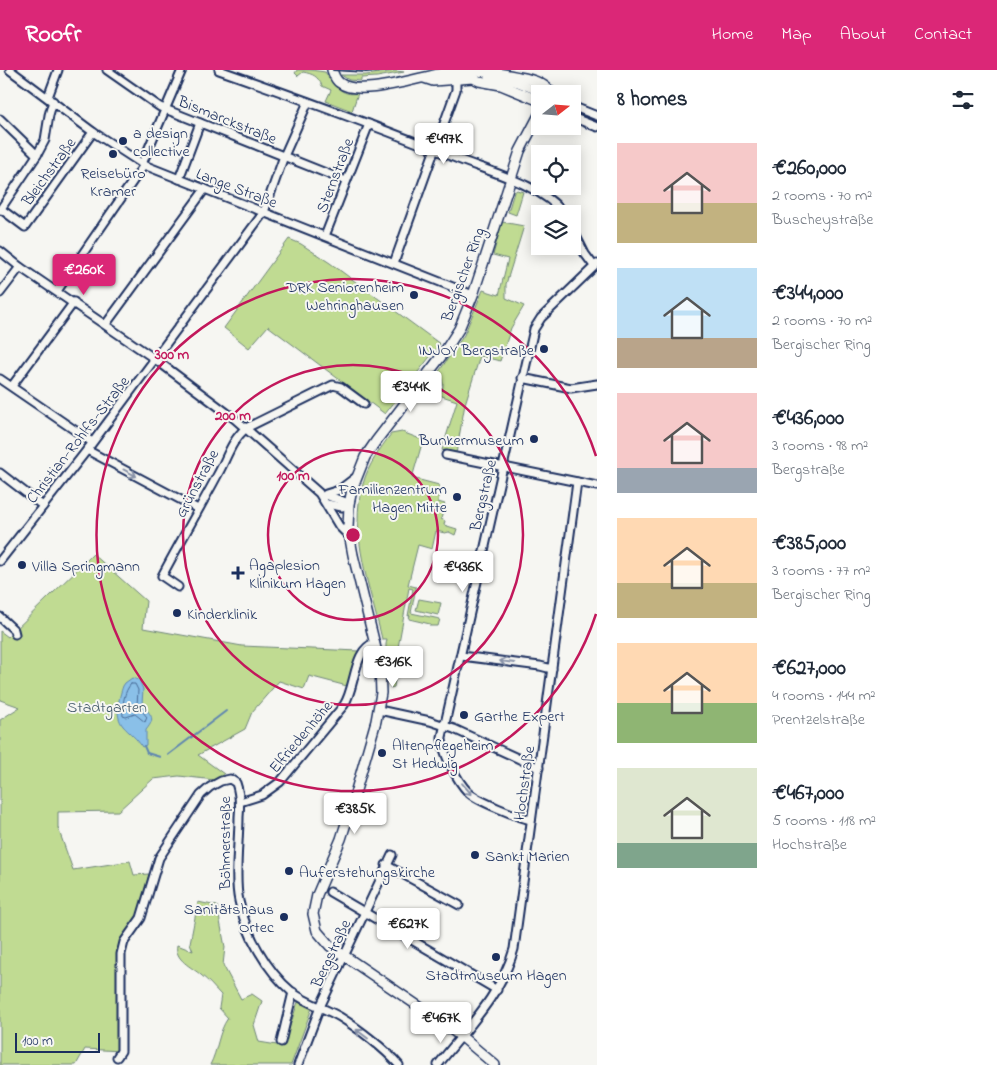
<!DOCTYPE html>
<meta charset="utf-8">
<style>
:root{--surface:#fff;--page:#f2f2f3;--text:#1f2937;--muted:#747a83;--accent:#db2777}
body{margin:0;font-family:"Indie Flower",sans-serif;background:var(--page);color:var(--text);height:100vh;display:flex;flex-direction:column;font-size:19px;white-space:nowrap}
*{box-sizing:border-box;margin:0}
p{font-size:16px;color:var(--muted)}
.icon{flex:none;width:28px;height:28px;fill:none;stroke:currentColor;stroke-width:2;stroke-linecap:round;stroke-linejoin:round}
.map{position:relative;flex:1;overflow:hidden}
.sheet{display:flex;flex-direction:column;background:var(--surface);width:400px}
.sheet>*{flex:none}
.needle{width:32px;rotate:73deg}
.controls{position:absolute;left:531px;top:15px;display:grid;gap:10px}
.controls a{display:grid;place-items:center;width:50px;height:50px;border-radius:0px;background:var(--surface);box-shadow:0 2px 12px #0003;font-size:25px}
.scale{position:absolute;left:15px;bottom:12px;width:85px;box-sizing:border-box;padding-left:5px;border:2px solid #1b2f5e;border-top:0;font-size:14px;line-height:18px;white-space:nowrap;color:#1b2f5e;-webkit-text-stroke:4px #f6f6f2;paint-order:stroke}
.price{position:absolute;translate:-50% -42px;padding:0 11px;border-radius:5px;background:#fff;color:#222;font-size:16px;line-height:32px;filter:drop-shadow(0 1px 2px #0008)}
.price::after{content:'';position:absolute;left:50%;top:30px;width:15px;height:11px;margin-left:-8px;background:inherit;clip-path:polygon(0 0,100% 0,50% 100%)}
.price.selected{background:var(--accent);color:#fff}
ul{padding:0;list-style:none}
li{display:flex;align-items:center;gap:15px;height:125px;padding:0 20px}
li span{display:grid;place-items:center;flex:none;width:140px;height:100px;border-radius:0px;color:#555}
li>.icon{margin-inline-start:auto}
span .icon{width:60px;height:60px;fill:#fffc;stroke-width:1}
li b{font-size:21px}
h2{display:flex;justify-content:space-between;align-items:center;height:60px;padding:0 20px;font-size:21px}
header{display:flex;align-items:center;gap:30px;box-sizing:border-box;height:70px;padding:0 25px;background:var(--accent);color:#fff}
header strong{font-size:24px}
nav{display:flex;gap:28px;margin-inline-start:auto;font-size:18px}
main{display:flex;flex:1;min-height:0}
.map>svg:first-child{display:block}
</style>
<header>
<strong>Roofr</strong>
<nav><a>Home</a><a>Map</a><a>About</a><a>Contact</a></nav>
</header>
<main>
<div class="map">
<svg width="597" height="995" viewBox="0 0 597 995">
<rect width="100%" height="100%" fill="#f6f6f2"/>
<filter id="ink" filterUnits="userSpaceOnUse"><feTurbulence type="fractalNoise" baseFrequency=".02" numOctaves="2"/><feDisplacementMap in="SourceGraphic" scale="10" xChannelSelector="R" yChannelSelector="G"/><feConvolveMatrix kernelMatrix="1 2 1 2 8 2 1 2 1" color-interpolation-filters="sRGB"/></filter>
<g filter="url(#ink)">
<g fill="#c0db92" stroke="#6e8578">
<path d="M297 0H311L325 2C334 14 341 27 358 23L352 41 326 31 331 20 322 16C318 6 313 4 303 2L298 6 295 3Z"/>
<polygon points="396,1 404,2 377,7 361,8 361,11 349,10 341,5 366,5"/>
<polygon points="517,120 523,122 516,145 508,142 514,122"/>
<path d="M502 152 524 156 506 214V228L524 236 511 258 500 291 480 286 465 334 456 384 442 380 457 331 439 325C445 316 444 312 438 303L464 265 483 220 499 225 508 189 493 185Z"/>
<polygon points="289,169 301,174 330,193 440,274 385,344 268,256 249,278 224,258"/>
<path d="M402 362 423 370 412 408 439 415 438 432 445 434 441 449 445 451 444 455 457 459 455 465 449 462 445 463 436 461 432 479 418 475 408 515 416 517 411 543 440 549 438 556H430V554L409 549 410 545 408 546 413 519 409 518 392 610H395L394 617 391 618C391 604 383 581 387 569H382C371 521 348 461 363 414 368 395 380 379 391 364Z"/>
<polygon points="93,484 146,531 143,558 242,576 359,581 347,616 309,606 304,619 279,611 252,642 245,659 198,685 224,704 215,710 179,706 153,709 118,741 58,742 58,758 73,800 130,791 134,805 149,804 138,848 121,876 121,981 85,979 76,995 0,995 0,650 20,637 0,630 0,561 8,567"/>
<polygon points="419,529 441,533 438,545 416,540"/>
<path d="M198 832 217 836 225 877 223 895 241 929 252 924 262 931 254 955 259 972 283 976 298 932 312 938 291 995H210C218 980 218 962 228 948L219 938 221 925C215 919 209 911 201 905 192 897 174 890 177 875L193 881 190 873Z"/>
</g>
<path fill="#8ac0e8" stroke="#5e86b1" d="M132 608 139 610 143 619 142 634C150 645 157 647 146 660V675L142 677C137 668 129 663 123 656 114 645 119 628 123 616L125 613Z"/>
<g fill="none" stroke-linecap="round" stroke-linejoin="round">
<path stroke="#476995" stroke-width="1" d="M131 614H135L138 620 137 635 147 647 145 652 135 644 126 647 123 646C122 636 124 621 131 614Z"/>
<g stroke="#5e86b1" stroke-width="2">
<polyline points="144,676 147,683 160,687"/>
<polyline points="168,685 226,641"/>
</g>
<g stroke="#1b2f5e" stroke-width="11">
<g id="minor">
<polyline points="10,0 93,62 144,95 473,225"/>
<polyline points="107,0 160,37 346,111"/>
<path d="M219 0C299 28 379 57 458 89 490 102 543 115 564 144"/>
<polyline points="488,6 518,13 540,22 553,24"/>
<polyline points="48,27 58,0"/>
<polyline points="572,36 597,46"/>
<polyline points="572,47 597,57"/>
<polyline points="0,49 37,85"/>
<polyline points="142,94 182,0"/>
<polyline points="179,109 200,53"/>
<polyline points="1,139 25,157 93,62"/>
<polyline points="0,140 37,85 45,70 49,45 53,31"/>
<polyline points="572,158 585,184 594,196"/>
<polyline points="325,166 369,54"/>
<polyline points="0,181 20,197 155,289 235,349 319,423 339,456 350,467"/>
<polyline points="394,193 456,20 456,9"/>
<polyline points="57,221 144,95"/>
<polyline points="0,223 20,197"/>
<polyline points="106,254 205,119"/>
<polyline points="522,308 571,318 597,314"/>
<polyline points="0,309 92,372"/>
<polyline points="12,316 74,232"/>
<polyline points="87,380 198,439"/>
<polyline points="446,385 597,416"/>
<polyline points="0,403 43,436"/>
<polyline points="326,424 339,420 356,407"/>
<path d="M327 425C333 429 342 429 349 434"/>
<polyline points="327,434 342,437 349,434"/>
<polyline points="0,491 87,380 264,142 284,86 308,32"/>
<path d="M178 517 162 506C180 472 200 438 218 404 227 388 231 371 246 358L333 315 341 317 364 334"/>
<polyline points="0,547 14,560 15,564"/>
<polyline points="461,586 540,596 552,599"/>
<polyline points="379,640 430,651 454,659 539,698"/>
<path d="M240 732 262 725 280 712 344 635C356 617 353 579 375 573"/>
<path d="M531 750C518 747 477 731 468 722 458 712 441 681 442 667L534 259 541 248 597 194"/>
<polyline points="386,795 459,835"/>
<polyline points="330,822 497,920"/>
<polyline points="281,972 293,922"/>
<path d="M117 987 121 981V884L124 872 141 848 159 788 201 725 210 717 221 711 230 709 236 713C240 724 240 736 239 747 239 772 234 809 239 831 246 864 266 900 292 922 306 933 325 938 340 947 358 958 385 979 399 995"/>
<polyline points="298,995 320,937 392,785"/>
<path d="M438 995C467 958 501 925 514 879L577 412"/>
</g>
</g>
<g stroke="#1b2f5e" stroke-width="12">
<g id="major">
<path d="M332 0C334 5 335 10 340 13 361 29 426 4 451 2 474 0 497 2 519 7 531 9 546 14 552 24"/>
<polyline points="424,8 433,11 473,8 479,11 501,15 540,31"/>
<polyline points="495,995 462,967 427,942 330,876 317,861 313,844 317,825 341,769 350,741 376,651 381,623 380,595 353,485 348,458 349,434 352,420 365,387 376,371 443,284 459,259 473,225 520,81 540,43"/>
</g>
</g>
<use href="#minor" stroke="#f6f6f2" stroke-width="7"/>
<use href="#major" stroke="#f6f6f2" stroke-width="9"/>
<polyline stroke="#1b2f5e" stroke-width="2" points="333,0 366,2 389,0"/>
</g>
<defs><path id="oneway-shaft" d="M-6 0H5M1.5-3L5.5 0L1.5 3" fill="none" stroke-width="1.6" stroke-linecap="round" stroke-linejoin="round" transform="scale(1.25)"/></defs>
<g stroke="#8892a8">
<use href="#oneway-shaft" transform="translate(130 403) rotate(28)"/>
<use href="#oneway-shaft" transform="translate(507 592) rotate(-172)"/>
<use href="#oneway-shaft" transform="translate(467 719) rotate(49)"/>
<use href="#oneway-shaft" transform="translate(362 964) rotate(-143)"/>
</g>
</g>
<g fill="none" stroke="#c2185b" stroke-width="2.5">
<circle cx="353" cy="465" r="85"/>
<circle cx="353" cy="465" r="170"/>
<path d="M596 544A256 256 0 1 1 596 386"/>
</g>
<g fill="#1b2f5e" stroke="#f6f6f2" stroke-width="2">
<circle cx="123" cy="71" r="5"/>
<circle cx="113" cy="84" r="5"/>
<circle cx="414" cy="225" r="5"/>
<circle cx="544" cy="279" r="5"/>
<circle cx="534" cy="369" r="5"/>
<circle cx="457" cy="427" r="5"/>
<circle cx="22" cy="495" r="5"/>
<path d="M235.5 495.5h5v5h5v5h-5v5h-5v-5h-5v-5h5z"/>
<circle cx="177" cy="543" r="5"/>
<circle cx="464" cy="645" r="5"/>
<circle cx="382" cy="683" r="5"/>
<circle cx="475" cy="785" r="5"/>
<circle cx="289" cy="801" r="5"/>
<circle cx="284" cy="847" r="5"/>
<circle cx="496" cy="887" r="5"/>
</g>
<g text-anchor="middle" stroke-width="4" stroke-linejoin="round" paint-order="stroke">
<g font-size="16" fill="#1b2f5e" stroke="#f6f6f2">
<text transform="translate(228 49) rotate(22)" y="6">Bismarckstraße</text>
<text transform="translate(48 101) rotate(-54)" y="6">Bleichstraße</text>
<text transform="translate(334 105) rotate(-69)" y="6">Sternstraße</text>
<text transform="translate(237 117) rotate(21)" y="6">Lange Straße</text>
<text transform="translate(462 204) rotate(-70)" y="6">Bergischer Ring</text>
<text transform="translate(77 369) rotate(-52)" y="6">Christian-Rohlfs-Straße</text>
<text transform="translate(196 413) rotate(-62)" y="6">Grünstraße</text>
<text transform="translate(482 425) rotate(-77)" y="6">Bergstraße</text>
<text transform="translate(300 666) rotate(-50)" y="6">Elfriedenhöhe</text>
<text transform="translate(523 713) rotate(-82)" y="6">Hochstraße</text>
<text transform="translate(224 773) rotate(-90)" y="6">Böhmerstraße</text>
<text transform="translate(330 883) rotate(-65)" y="6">Bergstraße</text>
</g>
<g font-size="16" fill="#1b2f5e" stroke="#f6f6f2" text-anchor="start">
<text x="133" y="68">a design<tspan x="133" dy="18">collective</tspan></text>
<text x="113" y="108" text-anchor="middle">Reisebüro<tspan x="113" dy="18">Kramer</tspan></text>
<text x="404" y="222" text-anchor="end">DRK Seniorenheim<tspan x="404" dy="18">Wehringhausen</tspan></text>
<text x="534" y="285" text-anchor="end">INJOY Bergstraße</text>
<text x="524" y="375" text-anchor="end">Bunkermuseum</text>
<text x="447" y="424" text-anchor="end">Familienzentrum<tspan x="447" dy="18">Hagen Mitte</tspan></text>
<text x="249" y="500">Agaplesion<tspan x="249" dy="18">Klinikum Hagen</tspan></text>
<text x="32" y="501">Villa Springmann</text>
<text x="187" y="549">Kinderklinik</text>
<text x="474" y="651">Garthe Expert</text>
<text x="392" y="680">Altenpflegeheim<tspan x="392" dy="18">St Hedwig</tspan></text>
<text x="485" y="791">Sankt Marien</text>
<text x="299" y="807">Auferstehungskirche</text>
<text x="274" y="844" text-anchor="end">Sanitätshaus<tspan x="274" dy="18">Ortec</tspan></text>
<text x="496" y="910" text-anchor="middle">Stadtmuseum Hagen</text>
</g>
<g font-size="16" fill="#445a6b" stroke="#f6f6f2">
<text x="107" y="642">Stadtgarten</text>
</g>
</g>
<circle cx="353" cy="465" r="8" fill="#c2185b" stroke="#f6f6f2" stroke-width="2.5"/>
<g font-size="15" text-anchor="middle" font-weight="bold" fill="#c2185b" stroke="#f6f6f2" stroke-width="4" stroke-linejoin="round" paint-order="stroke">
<text x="172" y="289">300 m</text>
<text x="233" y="350">200 m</text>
<text x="293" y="410">100 m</text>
</g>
</svg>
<div class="controls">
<a><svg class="needle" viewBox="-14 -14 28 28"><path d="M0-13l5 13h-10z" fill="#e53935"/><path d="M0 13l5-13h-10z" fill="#747a83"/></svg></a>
<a><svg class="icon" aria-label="locate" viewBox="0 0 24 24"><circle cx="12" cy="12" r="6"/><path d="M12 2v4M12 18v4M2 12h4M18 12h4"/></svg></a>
<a><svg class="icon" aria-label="layers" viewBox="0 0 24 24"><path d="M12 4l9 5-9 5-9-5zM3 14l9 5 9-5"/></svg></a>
</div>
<div class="scale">100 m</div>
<b class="price" style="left:444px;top:95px">€497K</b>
<b class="price selected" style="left:84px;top:226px">€260K</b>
<b class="price" style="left:411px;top:343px">€344K</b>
<b class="price" style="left:463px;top:523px">€436K</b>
<b class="price" style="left:393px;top:618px">€316K</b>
<b class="price" style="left:355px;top:765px">€385K</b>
<b class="price" style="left:408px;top:880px">€627K</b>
<b class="price" style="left:441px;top:974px">€467K</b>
</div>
<section class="sheet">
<h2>8 homes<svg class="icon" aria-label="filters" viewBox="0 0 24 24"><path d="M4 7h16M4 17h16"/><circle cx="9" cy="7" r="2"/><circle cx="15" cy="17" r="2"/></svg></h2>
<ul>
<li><span style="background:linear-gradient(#f6c9c9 60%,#c2b280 0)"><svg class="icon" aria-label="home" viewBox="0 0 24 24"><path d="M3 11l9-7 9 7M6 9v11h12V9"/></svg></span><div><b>€260,000</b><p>2 rooms · 70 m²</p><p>Buscheystraße</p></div></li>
<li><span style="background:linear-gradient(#bfe0f5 70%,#b9a48a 0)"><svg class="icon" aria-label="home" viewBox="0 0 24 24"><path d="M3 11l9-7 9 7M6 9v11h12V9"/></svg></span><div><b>€344,000</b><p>2 rooms · 70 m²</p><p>Bergischer Ring</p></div></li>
<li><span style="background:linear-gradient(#f6c9c9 75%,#9aa5b1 0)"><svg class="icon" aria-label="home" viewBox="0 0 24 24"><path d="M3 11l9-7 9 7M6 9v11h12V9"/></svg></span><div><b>€436,000</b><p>3 rooms · 98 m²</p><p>Bergstraße</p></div></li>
<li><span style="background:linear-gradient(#ffd9b3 65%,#c2b280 0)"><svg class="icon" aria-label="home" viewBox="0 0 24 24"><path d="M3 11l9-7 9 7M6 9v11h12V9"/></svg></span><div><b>€385,000</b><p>3 rooms · 77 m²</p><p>Bergischer Ring</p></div></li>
<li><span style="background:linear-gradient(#ffd9b3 60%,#8fb573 0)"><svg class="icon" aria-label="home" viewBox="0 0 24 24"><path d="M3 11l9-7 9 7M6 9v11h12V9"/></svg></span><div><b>€627,000</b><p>4 rooms · 144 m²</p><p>Prentzelstraße</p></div></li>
<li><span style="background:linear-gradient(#dfe7d0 75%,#7fa58c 0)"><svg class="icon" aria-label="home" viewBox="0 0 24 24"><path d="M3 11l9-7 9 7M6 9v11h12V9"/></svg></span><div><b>€467,000</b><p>5 rooms · 118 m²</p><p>Hochstraße</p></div></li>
</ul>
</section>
</main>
